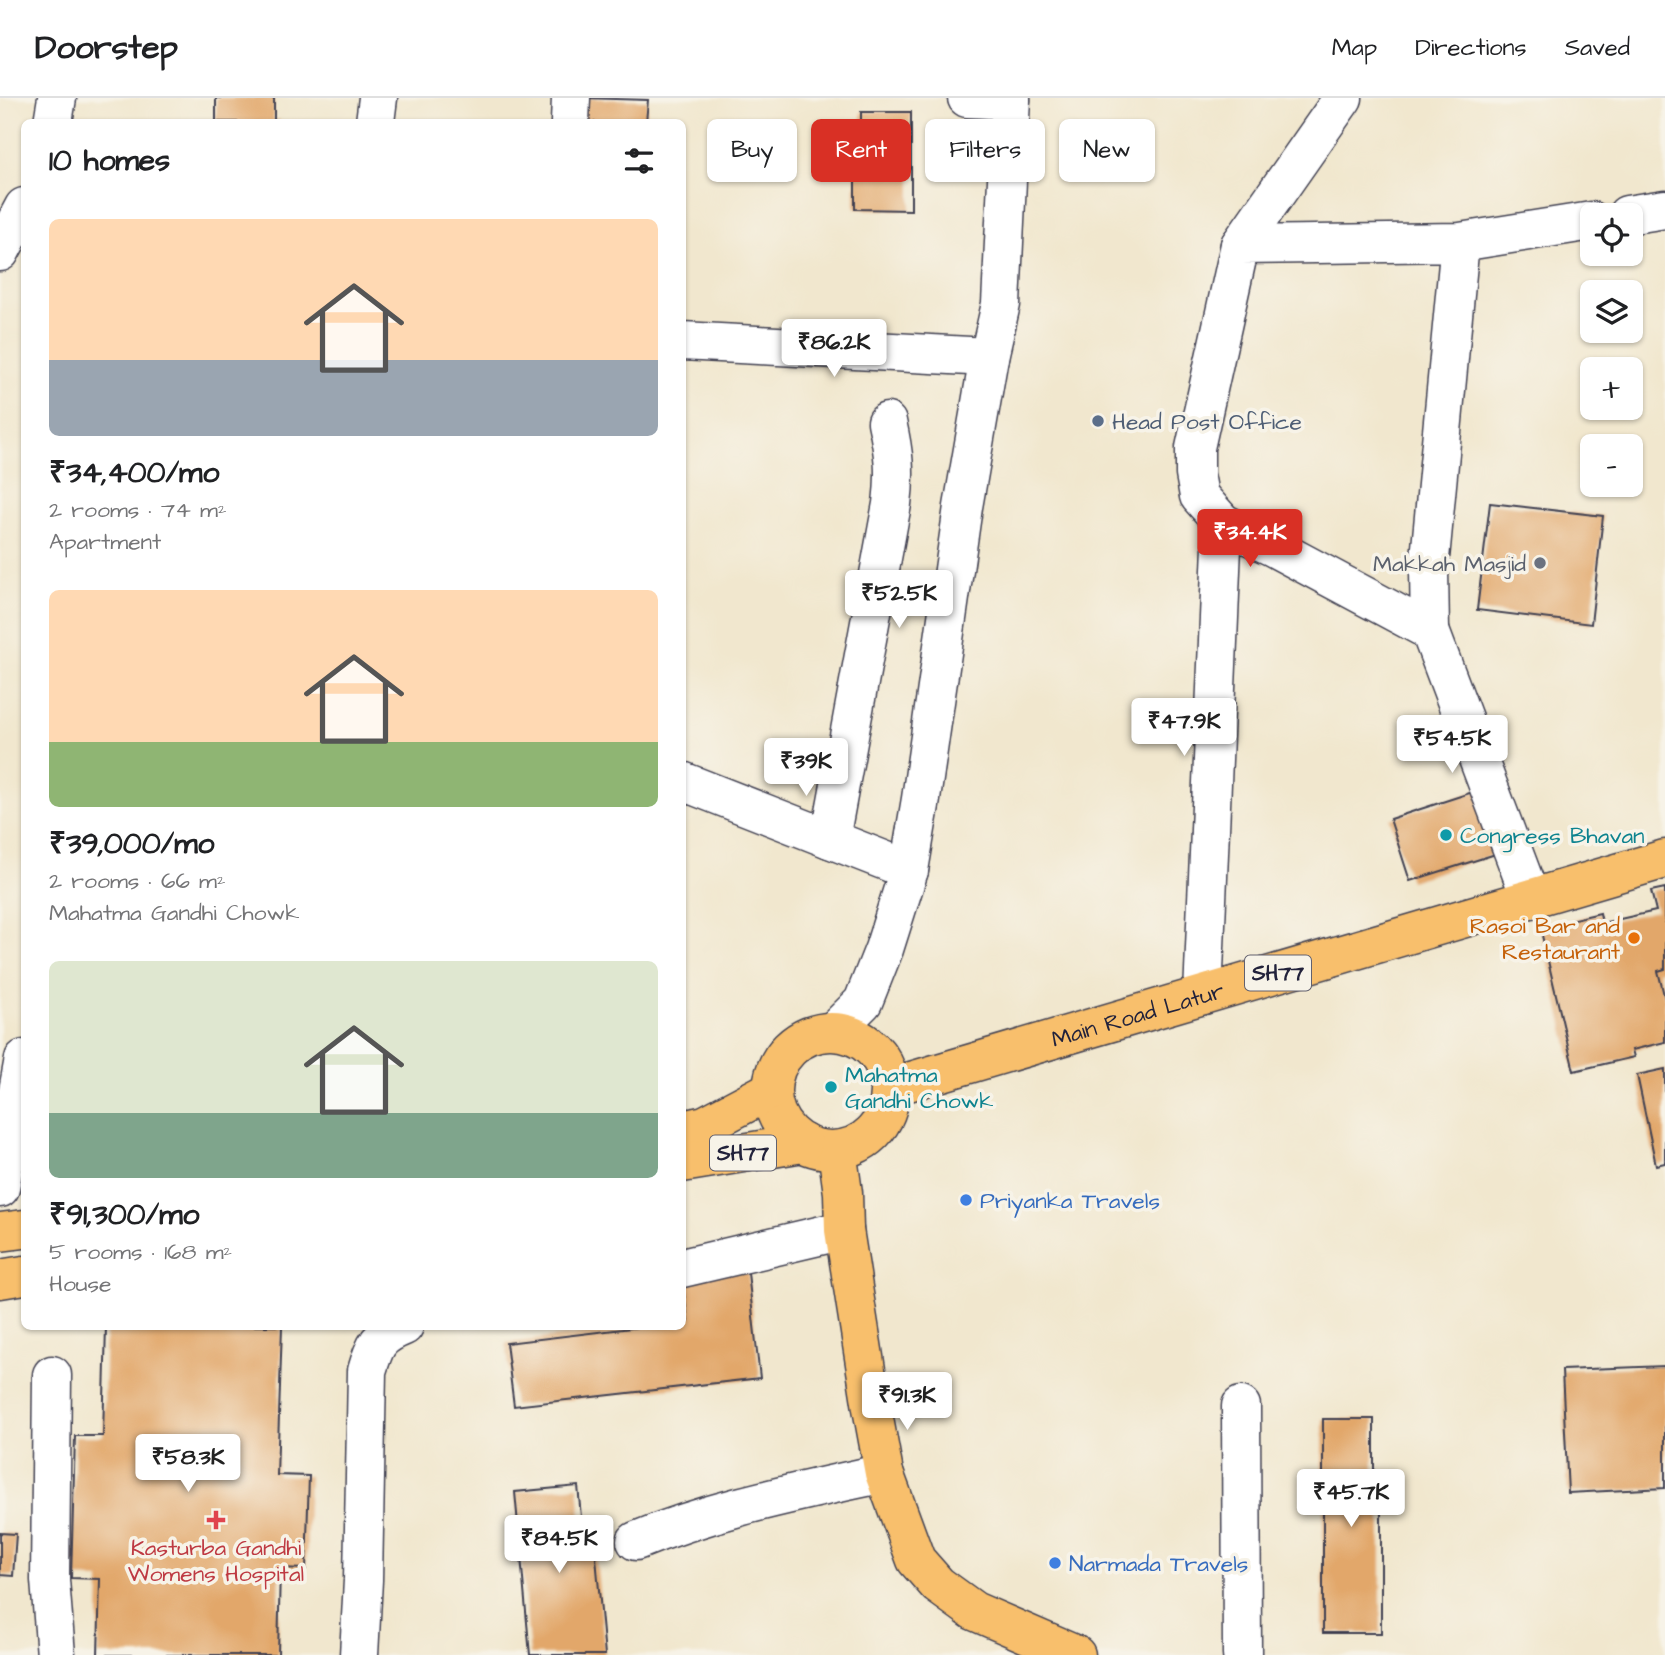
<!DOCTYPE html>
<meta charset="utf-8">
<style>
:root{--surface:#fff;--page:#f6f6f6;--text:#202124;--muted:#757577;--line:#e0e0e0;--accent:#d93025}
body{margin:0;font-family:"Architects Daughter",sans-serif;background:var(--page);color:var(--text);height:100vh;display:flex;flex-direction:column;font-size:26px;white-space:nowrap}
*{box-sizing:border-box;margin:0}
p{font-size:23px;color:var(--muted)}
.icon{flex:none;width:38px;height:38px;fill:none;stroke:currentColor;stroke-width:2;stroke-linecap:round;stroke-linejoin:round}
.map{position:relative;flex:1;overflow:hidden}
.side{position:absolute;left:21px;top:21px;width:665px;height:1211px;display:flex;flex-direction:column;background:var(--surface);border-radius:10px;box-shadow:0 2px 5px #0004}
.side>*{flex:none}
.guide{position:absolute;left:707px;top:21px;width:665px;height:63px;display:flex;gap:14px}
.controls{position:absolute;left:1580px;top:105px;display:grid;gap:14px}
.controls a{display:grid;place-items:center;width:63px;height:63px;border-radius:10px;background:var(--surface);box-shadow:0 2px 5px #0004;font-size:35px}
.price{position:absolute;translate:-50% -60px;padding:0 16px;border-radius:7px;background:#fff;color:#222;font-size:23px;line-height:46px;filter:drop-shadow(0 2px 4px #0008)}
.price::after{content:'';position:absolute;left:50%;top:42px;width:21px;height:16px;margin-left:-10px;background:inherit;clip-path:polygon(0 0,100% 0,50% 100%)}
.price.on{background:var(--accent);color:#fff}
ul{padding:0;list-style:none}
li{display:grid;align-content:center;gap:14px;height:371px;padding:0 28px}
li span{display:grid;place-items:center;height:217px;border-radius:10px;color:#555}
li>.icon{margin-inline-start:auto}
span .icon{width:126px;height:126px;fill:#fffc;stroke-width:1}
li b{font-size:30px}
h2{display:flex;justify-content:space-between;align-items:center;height:84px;padding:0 28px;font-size:30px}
.chip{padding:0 24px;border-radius:10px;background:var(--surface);box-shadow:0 2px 5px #0004;font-size:24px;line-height:63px}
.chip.on{background:var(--accent);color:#fff}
header{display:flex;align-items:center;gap:42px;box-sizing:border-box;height:98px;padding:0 35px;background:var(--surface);border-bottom:2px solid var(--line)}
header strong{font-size:33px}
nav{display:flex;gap:38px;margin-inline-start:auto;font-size:24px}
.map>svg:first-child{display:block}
</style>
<header>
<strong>Doorstep</strong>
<nav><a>Map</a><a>Directions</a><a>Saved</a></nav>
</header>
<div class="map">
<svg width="1665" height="1557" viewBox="0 0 1665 1557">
<rect width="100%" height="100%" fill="#f7f3e8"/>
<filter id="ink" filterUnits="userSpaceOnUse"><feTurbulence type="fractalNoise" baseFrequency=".0143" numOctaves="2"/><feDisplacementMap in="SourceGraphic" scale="14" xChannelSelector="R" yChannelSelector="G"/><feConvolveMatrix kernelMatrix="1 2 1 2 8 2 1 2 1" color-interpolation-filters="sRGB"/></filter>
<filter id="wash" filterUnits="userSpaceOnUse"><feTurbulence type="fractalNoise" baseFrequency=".00686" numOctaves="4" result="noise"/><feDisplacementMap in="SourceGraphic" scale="28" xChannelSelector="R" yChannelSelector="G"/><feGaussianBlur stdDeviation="1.57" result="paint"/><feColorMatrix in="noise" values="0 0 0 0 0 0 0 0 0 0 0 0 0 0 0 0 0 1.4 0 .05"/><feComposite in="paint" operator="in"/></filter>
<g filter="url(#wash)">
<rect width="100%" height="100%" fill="#f1e7ce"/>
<g id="blocks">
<g fill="#e2a76b">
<polygon points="216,0 274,0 274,22 280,22 280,24 216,24"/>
<polygon points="582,0 648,2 646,24 580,24"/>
<polygon points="861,14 911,14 911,112 855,111 855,76 866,76 875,55 868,39 861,35"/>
<polygon points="1490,405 1603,418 1591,526 1477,512"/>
<polygon points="1482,691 1502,754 1410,783 1390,721"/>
<polygon points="1665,790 1665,871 1658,873 1665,901 1665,944 1632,952 1634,959 1574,973 1540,829 1600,815 1602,825 1656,813 1651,793"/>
<polygon points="1665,971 1665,1065 1656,1067 1637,977"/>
<polygon points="747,1166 760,1280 514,1308 506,1245 648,1228 682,1228 682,1224 688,1224 682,1181"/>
<polygon points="106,1228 282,1228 277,1377 309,1378 306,1471 280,1470 278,1557 98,1557 100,1481 71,1480 75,1338 103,1338"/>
<polygon points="1665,1268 1665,1390 1568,1395 1562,1272"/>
<polygon points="1323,1321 1374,1321 1374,1394 1381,1394 1381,1535 1323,1535"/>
<polygon points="578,1388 583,1439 594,1438 605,1557 530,1557 515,1394"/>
<polygon points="0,1435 16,1436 13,1478 0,1477"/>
</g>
</g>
</g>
<g filter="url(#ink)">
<use href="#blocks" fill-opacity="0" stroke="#414051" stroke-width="2"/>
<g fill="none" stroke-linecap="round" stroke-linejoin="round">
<g stroke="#414051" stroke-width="41">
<g id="minor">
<polyline points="967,0 1011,2"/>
<polyline points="53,24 57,0"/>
<polyline points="375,24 378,0"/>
<polyline points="570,24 571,0"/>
<polyline points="1627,117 1665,111"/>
<polyline points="1460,144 1429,471 1430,533 1271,448 1223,425 1199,398 1195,376 1195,350 1240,147 1460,144 1592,123"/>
<polyline points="1240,147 1343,0"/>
<polyline points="0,154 24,109"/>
<polyline points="682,243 989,259"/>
<polyline points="1430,533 1531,801"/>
<polyline points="682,683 909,772"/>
<path d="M830 741 892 406C896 374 894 355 887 324"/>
<polyline points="1203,897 1223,425"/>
<polyline points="834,933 863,904 884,851 909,772 921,701 963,409 989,259 1001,206 1011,0"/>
<polyline points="0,1090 24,961"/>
<polyline points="682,1170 844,1132"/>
<polyline points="52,1277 50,1482 56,1557"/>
<polyline points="1241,1308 1242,1557"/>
<path d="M636 1443C716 1410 800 1394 884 1375"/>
<path d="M359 1557 363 1482 367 1273C375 1247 377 1239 404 1228"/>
</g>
</g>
<g stroke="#414051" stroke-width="41">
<g id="major">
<circle cx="831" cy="993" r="59"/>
<path id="s1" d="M891 989 1665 761"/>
<polyline points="682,1032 705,1027 771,992"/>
<polyline points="837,1052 843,1095 844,1132 872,1310 884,1375 916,1462 938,1487 974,1513 1076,1557"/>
<polyline points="682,1065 803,1045"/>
<polyline points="0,1134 24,1131"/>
<polyline points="0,1181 24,1177"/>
</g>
</g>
<use href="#minor" stroke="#fff" stroke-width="38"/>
<use href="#major" stroke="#f8bf6c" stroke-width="38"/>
</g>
</g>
<circle fill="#5c6f8a" stroke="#f7f3e8" stroke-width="2.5" cx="1098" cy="323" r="7"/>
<circle fill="#6b7280" stroke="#f7f3e8" stroke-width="2.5" cx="1540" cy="465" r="7"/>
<g fill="#0f9aa8" stroke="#f7f3e8" stroke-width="2.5">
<circle cx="1446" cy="737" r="7"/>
<circle cx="831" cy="989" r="7"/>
</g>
<circle fill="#e8710a" stroke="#f7f3e8" stroke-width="2.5" cx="1634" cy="840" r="7"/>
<g fill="#3f7fe0" stroke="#f7f3e8" stroke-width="2.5">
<circle cx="966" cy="1102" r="7"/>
<circle cx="1055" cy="1465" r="7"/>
</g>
<path fill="#e0444e" stroke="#f7f3e8" stroke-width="2.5" d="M212.5 1411.5h7v7h7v7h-7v7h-7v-7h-7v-7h7z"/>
<g text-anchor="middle" stroke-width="7" stroke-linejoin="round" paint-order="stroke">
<g fill="#f7f3e8" stroke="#62616f" stroke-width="2">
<rect x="1245" y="857.5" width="66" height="35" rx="5"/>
<rect x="710" y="1037.5" width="66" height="35" rx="5"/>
</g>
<g font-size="21" font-weight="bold" fill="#22223b">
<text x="1278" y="882">SH77</text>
<text x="743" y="1062">SH77</text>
</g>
<g font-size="23" fill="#4e5e75" stroke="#f7f3e8" text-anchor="start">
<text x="1112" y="331">Head Post Office</text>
</g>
<g font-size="23" fill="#5b616d" stroke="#f7f3e8" text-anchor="end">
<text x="1526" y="473">Makkah Masjid</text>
</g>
<g font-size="23" fill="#0d838f" stroke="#f7f3e8" text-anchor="start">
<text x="1460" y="745">Congress Bhavan</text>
<text x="845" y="984">Mahatma<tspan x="845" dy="26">Gandhi Chowk</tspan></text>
</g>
<g font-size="23" fill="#c56008" stroke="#f7f3e8" text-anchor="end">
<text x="1620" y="835">Rasoi Bar and<tspan x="1620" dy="26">Restaurant</tspan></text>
</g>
<g font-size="23" fill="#22223b" stroke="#f7f3e8">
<text dy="8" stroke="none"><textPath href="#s1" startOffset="257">Main Road Latur</textPath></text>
</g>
<g font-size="23" fill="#366cbe" stroke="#f7f3e8" text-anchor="start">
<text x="980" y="1110">Priyanka Travels</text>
<text x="1069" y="1473">Narmada Travels</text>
</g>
<g font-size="23" fill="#be3a42" stroke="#f7f3e8">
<text x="216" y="1457">Kasturba Gandhi<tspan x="216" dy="26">Womens Hospital</tspan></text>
</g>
</g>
</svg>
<div class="controls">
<a><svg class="icon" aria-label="locate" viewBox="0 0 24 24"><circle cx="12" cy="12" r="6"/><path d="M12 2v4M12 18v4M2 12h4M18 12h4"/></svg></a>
<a><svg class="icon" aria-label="layers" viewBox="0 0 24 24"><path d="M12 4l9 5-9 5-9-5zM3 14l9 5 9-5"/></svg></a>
<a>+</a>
<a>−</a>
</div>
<b class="price" style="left:834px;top:281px">₹86.2K</b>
<b class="price on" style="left:1250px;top:471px">₹34.4K</b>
<b class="price" style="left:899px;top:532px">₹52.5K</b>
<b class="price" style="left:1184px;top:660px">₹47.9K</b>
<b class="price" style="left:1452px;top:677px">₹54.5K</b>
<b class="price" style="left:806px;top:700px">₹39K</b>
<b class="price" style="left:907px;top:1334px">₹91.3K</b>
<b class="price" style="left:188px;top:1396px">₹58.3K</b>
<b class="price" style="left:1351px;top:1431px">₹45.7K</b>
<b class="price" style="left:559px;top:1477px">₹84.5K</b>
<div class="guide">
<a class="chip">Buy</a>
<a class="chip on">Rent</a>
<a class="chip">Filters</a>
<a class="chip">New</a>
</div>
<section class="side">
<h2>10 homes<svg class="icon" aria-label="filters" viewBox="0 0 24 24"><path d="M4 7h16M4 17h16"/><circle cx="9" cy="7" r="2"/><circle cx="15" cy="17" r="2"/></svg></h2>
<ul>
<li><span style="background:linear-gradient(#ffd9b3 65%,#9aa5b1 0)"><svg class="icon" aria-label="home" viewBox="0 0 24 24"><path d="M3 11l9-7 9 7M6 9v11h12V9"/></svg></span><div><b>₹34,400/mo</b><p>2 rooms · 74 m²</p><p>Apartment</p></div></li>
<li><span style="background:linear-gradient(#ffd9b3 70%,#8fb573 0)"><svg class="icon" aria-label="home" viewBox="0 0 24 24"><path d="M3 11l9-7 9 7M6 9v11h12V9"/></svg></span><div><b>₹39,000/mo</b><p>2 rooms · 66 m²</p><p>Mahatma Gandhi Chowk</p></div></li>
<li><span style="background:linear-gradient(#dfe7d0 70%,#7fa58c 0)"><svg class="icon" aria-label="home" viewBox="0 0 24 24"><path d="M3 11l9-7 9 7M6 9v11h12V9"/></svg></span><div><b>₹91,300/mo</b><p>5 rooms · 168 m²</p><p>House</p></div></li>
</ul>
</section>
</div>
